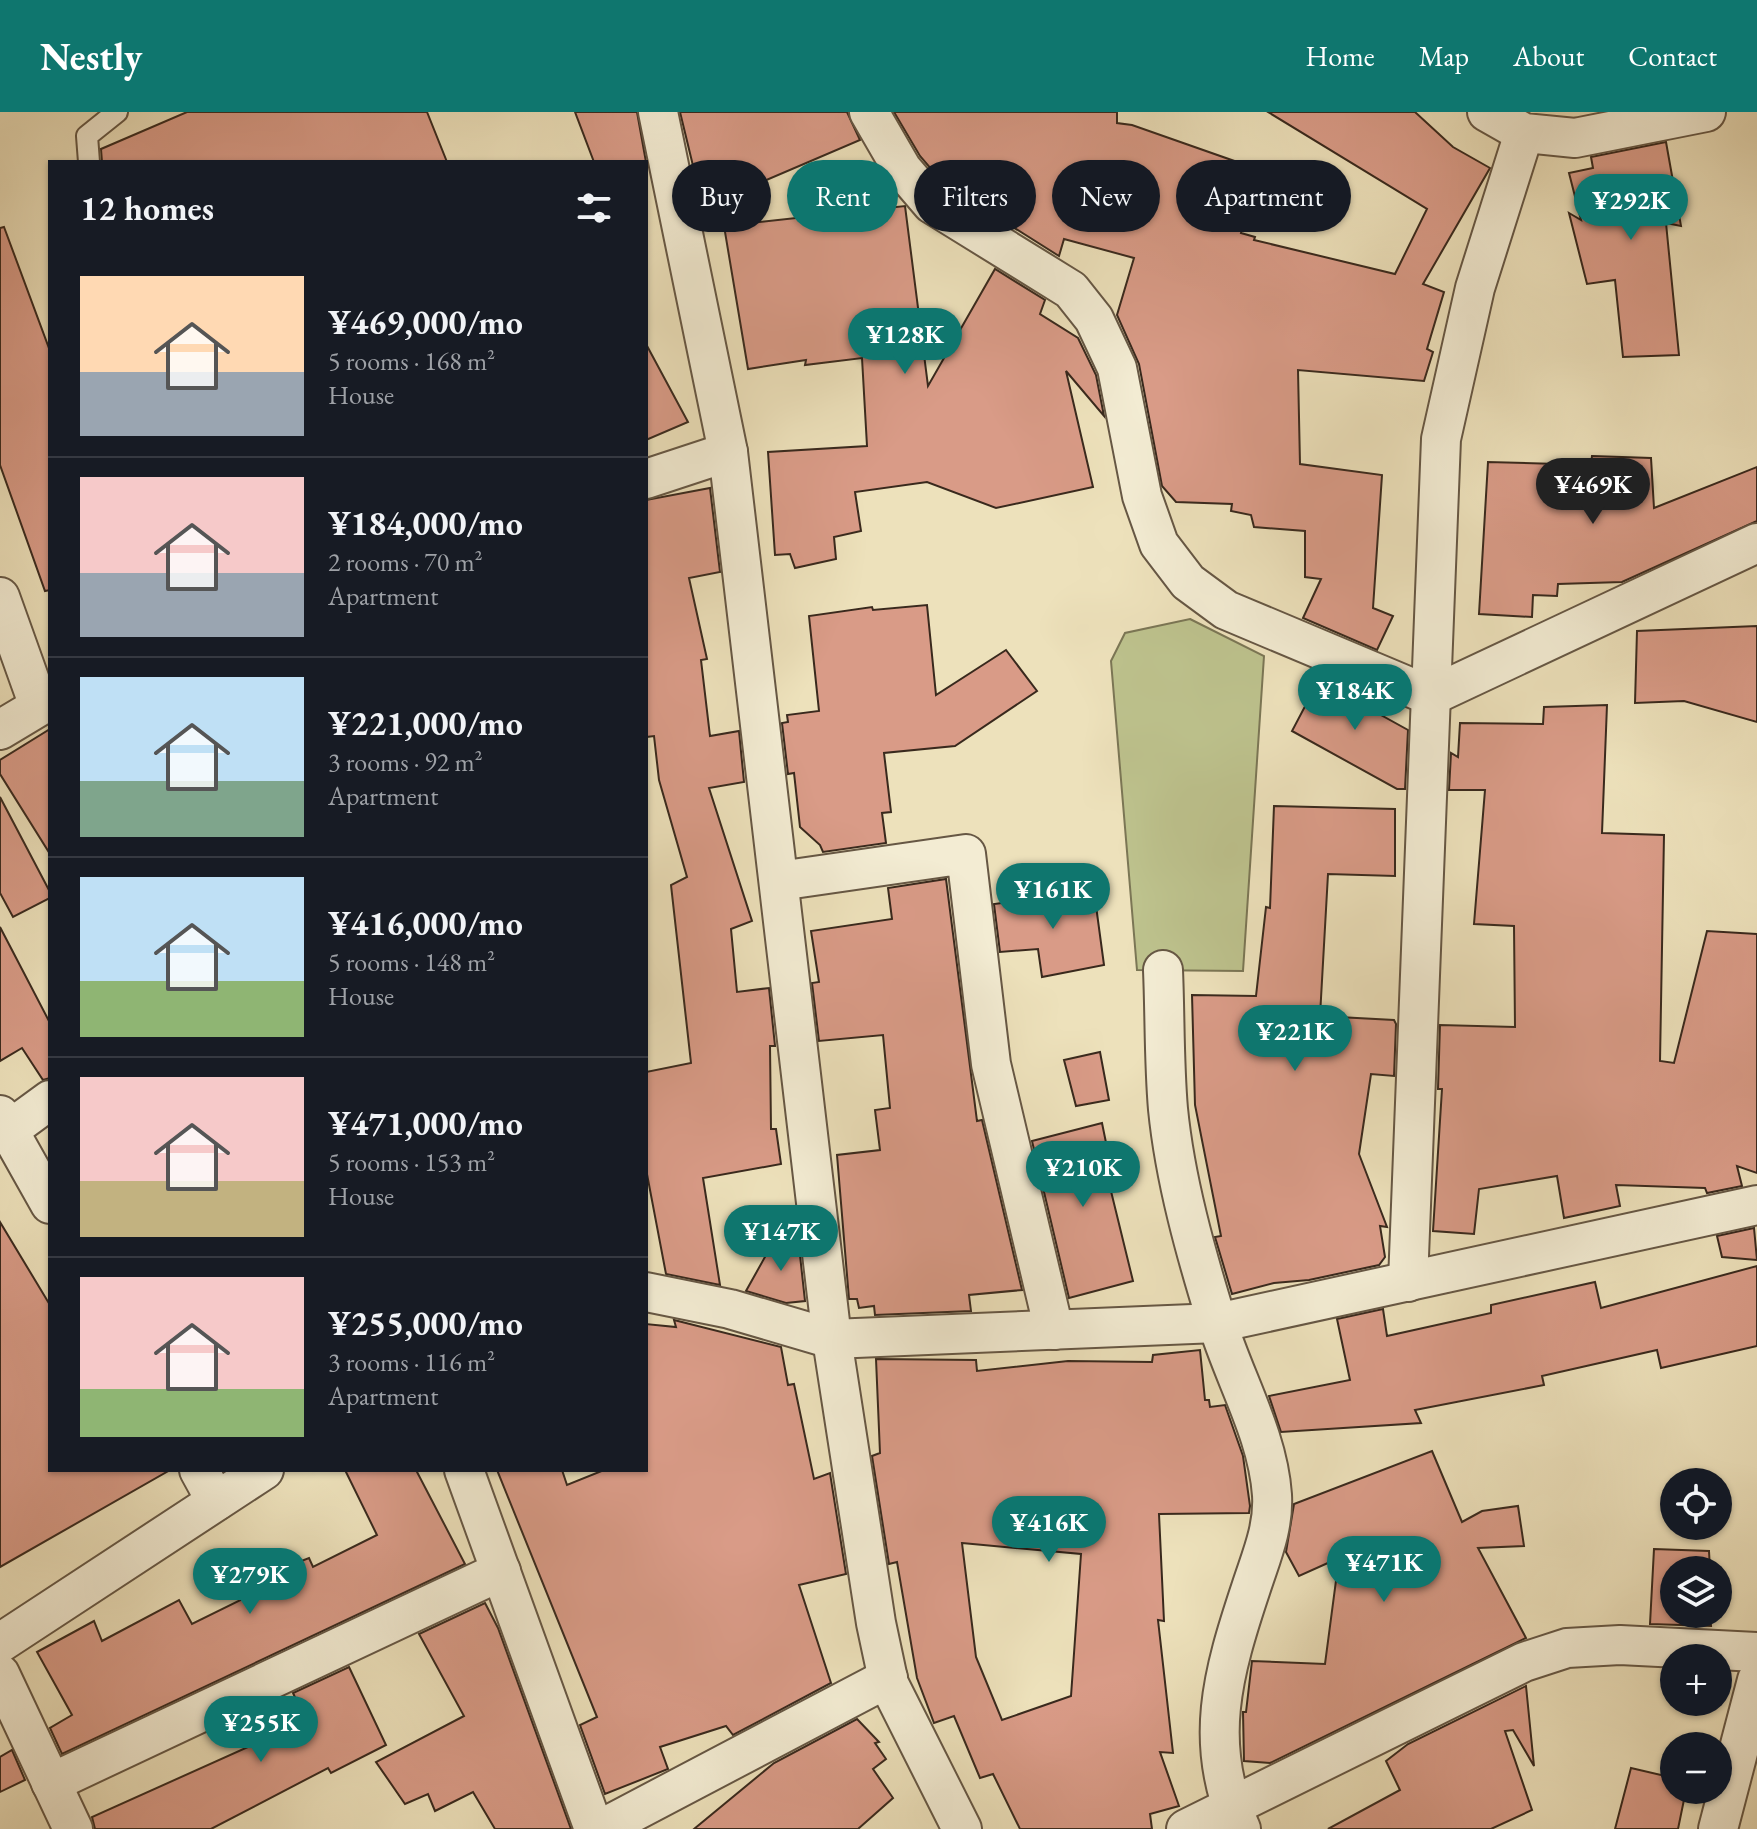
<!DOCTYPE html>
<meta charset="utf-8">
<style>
:root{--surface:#171b24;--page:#242831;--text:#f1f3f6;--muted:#9ea1a6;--line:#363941;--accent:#0f766e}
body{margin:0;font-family:"EB Garamond",serif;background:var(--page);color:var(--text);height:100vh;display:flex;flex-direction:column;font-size:30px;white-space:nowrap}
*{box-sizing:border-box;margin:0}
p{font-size:26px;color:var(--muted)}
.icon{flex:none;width:44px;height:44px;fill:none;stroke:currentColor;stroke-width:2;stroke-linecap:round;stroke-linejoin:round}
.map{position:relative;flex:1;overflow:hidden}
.drawer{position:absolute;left:48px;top:48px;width:600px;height:1312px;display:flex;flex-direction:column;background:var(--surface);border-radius:0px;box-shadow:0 2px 6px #0004}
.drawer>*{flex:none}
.hud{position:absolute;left:672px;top:48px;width:760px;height:72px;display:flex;gap:16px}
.controls{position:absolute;left:1660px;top:1356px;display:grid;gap:16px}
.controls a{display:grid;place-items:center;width:72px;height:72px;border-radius:50%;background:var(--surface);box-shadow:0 2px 6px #0004;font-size:40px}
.price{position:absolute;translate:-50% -68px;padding:0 18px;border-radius:28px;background:var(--accent);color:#fff;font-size:26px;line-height:52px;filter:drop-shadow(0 2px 4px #0008)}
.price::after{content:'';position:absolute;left:50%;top:48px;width:24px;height:18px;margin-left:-12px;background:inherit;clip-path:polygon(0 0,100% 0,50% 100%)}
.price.active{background:#222;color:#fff}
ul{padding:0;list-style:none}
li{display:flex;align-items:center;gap:24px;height:200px;padding:0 32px}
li+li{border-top:2px solid var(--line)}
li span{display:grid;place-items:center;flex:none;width:224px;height:160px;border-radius:0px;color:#555}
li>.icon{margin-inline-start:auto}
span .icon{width:96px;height:96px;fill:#fffc;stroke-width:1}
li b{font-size:34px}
h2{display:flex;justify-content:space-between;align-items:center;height:96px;padding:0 32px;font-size:34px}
.tag{padding:0 28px;border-radius:36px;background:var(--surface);box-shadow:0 2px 6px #0004;font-size:28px;line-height:72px}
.tag.active{background:var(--accent);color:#fff}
header{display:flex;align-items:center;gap:48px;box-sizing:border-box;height:112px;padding:0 40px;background:var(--accent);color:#fff}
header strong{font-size:38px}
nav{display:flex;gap:44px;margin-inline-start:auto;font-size:28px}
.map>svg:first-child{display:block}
</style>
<header>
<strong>Nestly</strong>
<nav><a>Home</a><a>Map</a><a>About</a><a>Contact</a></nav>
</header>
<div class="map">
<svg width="1757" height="1717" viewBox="0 0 1757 1717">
<rect width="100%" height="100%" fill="#ede1bb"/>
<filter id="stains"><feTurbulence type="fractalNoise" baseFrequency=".0025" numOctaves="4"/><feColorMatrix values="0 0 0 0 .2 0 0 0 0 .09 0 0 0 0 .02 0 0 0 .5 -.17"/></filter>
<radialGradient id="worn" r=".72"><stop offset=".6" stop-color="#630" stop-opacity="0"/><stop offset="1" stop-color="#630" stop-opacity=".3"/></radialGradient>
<polygon fill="#bdc28d" stroke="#7b7655" stroke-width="2" points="1190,507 1264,544 1243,859 1137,858 1111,549 1125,521"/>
<g fill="#d99b87" stroke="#39291d" stroke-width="2" fill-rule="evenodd">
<polygon points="187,0 427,0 447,50 102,50 101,37"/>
<polygon points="575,0 637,0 646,50 594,50"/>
<polygon points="680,0 847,0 860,28 703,95"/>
<polygon points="894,0 1117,0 1117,11 1132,13 1260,58 1241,121 1255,125 1254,128 1395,162 1427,97 1268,0 1415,0 1453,35 1490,56 1423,172 1444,180 1427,237 1433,240 1424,269 1298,258 1300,352 1382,363 1373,496 1393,504 1377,538 1303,506 1321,467 1305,465 1305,419 1254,415 1251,403 1231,399 1232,392 1176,390 1162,374 1139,252 1117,203 1134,146 1064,127 1059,144 943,71 920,44"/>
<polygon points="1666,30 1681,114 1666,111 1679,243 1623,245 1615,168 1587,172 1569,101 1581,108 1569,61 1593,56 1591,45"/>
<polygon points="905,94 928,274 995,157 1045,188 1040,202 1078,226 1096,263 1104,304 1066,259 1093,375 996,396 927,370 855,380 861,419 834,425 836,447 795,456 790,442 775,443 768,340 867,334 862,246 805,253 806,248 748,257 724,114"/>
<polygon points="4,115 50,239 50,478 45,479 0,353 0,116"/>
<polygon points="646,232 688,310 646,328"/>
<polygon points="1592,344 1651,346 1654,396 1757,355 1757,409 1622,470 1558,472 1557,484 1533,483 1532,505 1479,502 1488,350 1591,353"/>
<polygon points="710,376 720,460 689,466 707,547 701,548 710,624 739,619 744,670 709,676 752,809 731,817 737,880 769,876 775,934 770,934 771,1017 776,1017 781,1052 703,1066 720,1173 666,1162 646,1057 646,960 691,951 671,773 687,765 659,668 654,624 646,625 646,388"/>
<polygon points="927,493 936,583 1006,538 1037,579 955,634 884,641 891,700 882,701 886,731 823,740 820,733 800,715 794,661 788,662 782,611 788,610 787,603 819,599 809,504 872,495 873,498"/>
<polygon points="1757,514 1757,610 1684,589 1635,591 1637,519"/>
<polygon points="1322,562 1359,578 1354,588 1408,618 1405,677 1397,677 1292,619"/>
<polygon points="1607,593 1602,721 1664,723 1660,949 1674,951 1707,819 1757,822 1757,1061 1737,1054 1742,1074 1707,1081 1705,1076 1616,1073 1620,1094 1564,1106 1557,1064 1479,1077 1474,1122 1433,1119 1442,977 1438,977 1440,913 1515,915 1514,814 1474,812 1485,678 1449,678 1451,641 1458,645 1460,611 1543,612 1544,595"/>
<polygon points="50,617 50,742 0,662 0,648"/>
<polygon points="0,685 50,780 50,786 13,805 0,781"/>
<polygon points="1274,694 1395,697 1395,764 1328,762 1320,904 1394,908 1396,912 1394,964 1371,962 1359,1042 1387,1115 1380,1114 1385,1145 1379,1153 1309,1168 1274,1171 1232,1182 1215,1125 1221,1124 1195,993 1192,883 1256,884 1266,795 1270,796"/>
<polygon points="946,767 977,1009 982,1008 1022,1178 969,1183 971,1199 875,1203 874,1194 859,1196 857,1187 849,1187 837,1043 880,1038 875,998 890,996 883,923 819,929 812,871 819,870 811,819 892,807 888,776"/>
<polygon points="1094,779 1104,853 1042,865 1038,837 1000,840 994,792"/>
<polygon points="0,815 50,911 50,966 43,968 22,936 0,949"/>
<polygon points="1100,940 1109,988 1076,994 1064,948"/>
<polygon points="1102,1011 1114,1070 1109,1071 1133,1169 1069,1186 1032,1029"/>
<polygon points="0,1110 50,1193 50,1358 170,1358 0,1455"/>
<polygon points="1754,1116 1757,1148 1722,1145 1717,1124"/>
<polygon points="798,1125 805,1189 786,1191 746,1179 775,1127"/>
<polygon points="1757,1154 1757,1234 1661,1256 1657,1238 1542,1264 1544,1273 1415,1298 1421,1311 1281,1320 1269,1284 1350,1268 1337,1207 1383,1197 1387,1224 1491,1201 1491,1193 1595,1170 1601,1196"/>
<polygon points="674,1208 781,1235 788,1273 794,1272 814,1367 830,1361 846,1462 799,1473 831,1571 733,1623 726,1614 660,1635 668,1657 605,1682 580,1613 597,1605 497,1358 562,1358 567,1373 604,1358 646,1358 646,1212 676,1215"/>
<path d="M1200 1238 1205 1288H1209L1210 1295 1225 1293 1243 1344 1250 1394 1249 1401 1159 1402 1164 1509 1158 1508 1173 1641 1160 1640 1179 1694 1150 1702 1152 1717H1020L993 1662 980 1666 954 1604 934 1611 917 1566 897 1450 889 1452 872 1344 880 1341 876 1247 976 1248 977 1259 1068 1249 1152 1250 1153 1243ZM962 1431 1081 1442 1071 1584 1002 1608 976 1545Z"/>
<polygon points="1432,1339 1462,1410 1482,1399 1518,1394 1524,1434 1478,1436 1526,1526 1270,1651 1244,1649 1243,1600 1246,1600 1252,1549 1325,1552 1339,1446 1299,1464 1286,1440 1294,1392"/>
<polygon points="345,1358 416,1358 465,1452 62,1642 50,1616 72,1603 37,1540 94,1509 102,1529 179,1488 192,1512 269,1474 263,1464 309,1446 313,1455 377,1423"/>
<polygon points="1654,1437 1709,1439 1710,1458 1674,1458 1674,1502 1710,1502 1711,1514 1650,1512"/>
<polygon points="485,1491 498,1516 571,1717 495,1717 473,1680 435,1699 428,1682 405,1692 376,1650 464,1604 419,1522"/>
<polygon points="349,1555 386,1633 331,1661 328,1656 211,1717 95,1717 92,1705 306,1609 293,1581"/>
<polygon points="1526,1574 1534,1654 1513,1618 1505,1619 1532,1698 1491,1717 1328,1717 1400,1678 1386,1649 1408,1632"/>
<polygon points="857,1607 879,1630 875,1631 886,1647 873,1657 893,1686 858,1717 694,1717 774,1651"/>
<polygon points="12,1638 25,1668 0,1680 0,1645"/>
<polygon points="1631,1656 1674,1666 1674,1678 1686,1678 1678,1717 1615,1717"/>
</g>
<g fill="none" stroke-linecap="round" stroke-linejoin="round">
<g stroke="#665744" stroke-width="24">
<polyline id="service" points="89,50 87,24 117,0"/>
</g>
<g stroke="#665744" stroke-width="42">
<g id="minor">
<polyline points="658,0 728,340 832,1227 876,1511 889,1572 962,1717"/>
<polyline points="869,0 902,57 932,92 1071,178 1094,207 1117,256 1142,384 1159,432 1188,470 1226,498 1431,584 1757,431"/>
<polyline points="1487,0 1524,21 1575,26 1706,0"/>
<polyline points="646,367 728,340"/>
<polyline points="0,485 39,594"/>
<polyline points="0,618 50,588"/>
<polyline points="779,769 966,742 991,952 1054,1218"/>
<path d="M1163 858C1165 904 1164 951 1168 997 1175 1068 1196 1142 1217 1210 1234 1266 1268 1323 1272 1383 1274 1416 1261 1445 1251 1476 1223 1560 1202 1632 1241 1717"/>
<polyline points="0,1003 50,1092"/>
<polyline points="9,1018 50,988"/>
<polyline points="1408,1170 1441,327 1475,176 1524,21"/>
<polyline points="646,1180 730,1197 832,1227 1217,1211 1757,1093"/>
<polyline points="199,1358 216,1389"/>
<polyline points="464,1358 594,1717"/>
<polyline points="0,1531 264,1358"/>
<polyline points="0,1562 73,1717"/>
<polyline points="51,1671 501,1459"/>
<polyline points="601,1717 888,1566"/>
<polyline points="1186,1717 1524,1550 1567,1536 1620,1533 1757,1540"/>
<polyline points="1718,1717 1757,1568"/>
</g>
</g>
<use href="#service" stroke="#f3ecd3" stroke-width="20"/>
<use href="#minor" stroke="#f3ecd3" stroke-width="38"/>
</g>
<rect width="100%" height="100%" filter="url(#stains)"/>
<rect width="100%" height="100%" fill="url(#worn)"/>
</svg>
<div class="controls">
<a><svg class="icon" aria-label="locate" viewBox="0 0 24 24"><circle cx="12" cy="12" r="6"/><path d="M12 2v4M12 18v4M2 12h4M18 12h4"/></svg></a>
<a><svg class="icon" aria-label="layers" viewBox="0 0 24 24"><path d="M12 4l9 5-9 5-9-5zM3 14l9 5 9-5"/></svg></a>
<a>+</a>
<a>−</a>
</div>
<b class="price" style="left:1631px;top:130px">¥292K</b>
<b class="price" style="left:905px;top:264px">¥128K</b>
<b class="price active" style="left:1593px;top:414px">¥469K</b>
<b class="price" style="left:1355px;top:620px">¥184K</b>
<b class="price" style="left:1053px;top:819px">¥161K</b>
<b class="price" style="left:1295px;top:961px">¥221K</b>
<b class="price" style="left:1083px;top:1097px">¥210K</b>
<b class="price" style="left:781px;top:1161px">¥147K</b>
<b class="price" style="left:1049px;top:1452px">¥416K</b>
<b class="price" style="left:1384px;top:1492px">¥471K</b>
<b class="price" style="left:250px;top:1504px">¥279K</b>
<b class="price" style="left:261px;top:1652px">¥255K</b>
<div class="hud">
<a class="tag">Buy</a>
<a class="tag active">Rent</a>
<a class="tag">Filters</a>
<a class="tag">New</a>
<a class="tag">Apartment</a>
</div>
<section class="drawer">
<h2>12 homes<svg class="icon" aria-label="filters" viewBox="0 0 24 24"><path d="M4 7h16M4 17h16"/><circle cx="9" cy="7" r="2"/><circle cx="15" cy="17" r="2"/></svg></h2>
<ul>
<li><span style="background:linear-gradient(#ffd9b3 60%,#9aa5b1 0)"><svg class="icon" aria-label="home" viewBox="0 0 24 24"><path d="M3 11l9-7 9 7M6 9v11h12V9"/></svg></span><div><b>¥469,000/mo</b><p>5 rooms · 168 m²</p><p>House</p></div></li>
<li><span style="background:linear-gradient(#f6c9c9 60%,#9aa5b1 0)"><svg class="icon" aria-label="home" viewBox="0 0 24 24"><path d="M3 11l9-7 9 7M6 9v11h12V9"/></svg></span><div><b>¥184,000/mo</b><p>2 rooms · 70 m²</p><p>Apartment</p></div></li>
<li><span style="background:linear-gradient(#bfe0f5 65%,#7fa58c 0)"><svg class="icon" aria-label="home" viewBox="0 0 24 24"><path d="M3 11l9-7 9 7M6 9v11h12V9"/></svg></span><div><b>¥221,000/mo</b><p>3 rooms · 92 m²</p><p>Apartment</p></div></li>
<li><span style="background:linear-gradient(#bfe0f5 65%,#8fb573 0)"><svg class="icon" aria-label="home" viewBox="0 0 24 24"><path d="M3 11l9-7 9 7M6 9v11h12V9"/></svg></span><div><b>¥416,000/mo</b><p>5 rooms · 148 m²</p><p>House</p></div></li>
<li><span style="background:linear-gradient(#f6c9c9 65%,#c2b280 0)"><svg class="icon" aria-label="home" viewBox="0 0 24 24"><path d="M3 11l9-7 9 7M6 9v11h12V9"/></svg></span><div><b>¥471,000/mo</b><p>5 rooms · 153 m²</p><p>House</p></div></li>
<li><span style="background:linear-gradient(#f6c9c9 70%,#8fb573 0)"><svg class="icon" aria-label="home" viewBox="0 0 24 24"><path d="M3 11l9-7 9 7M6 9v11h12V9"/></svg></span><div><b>¥255,000/mo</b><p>3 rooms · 116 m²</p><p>Apartment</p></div></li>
</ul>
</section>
</div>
